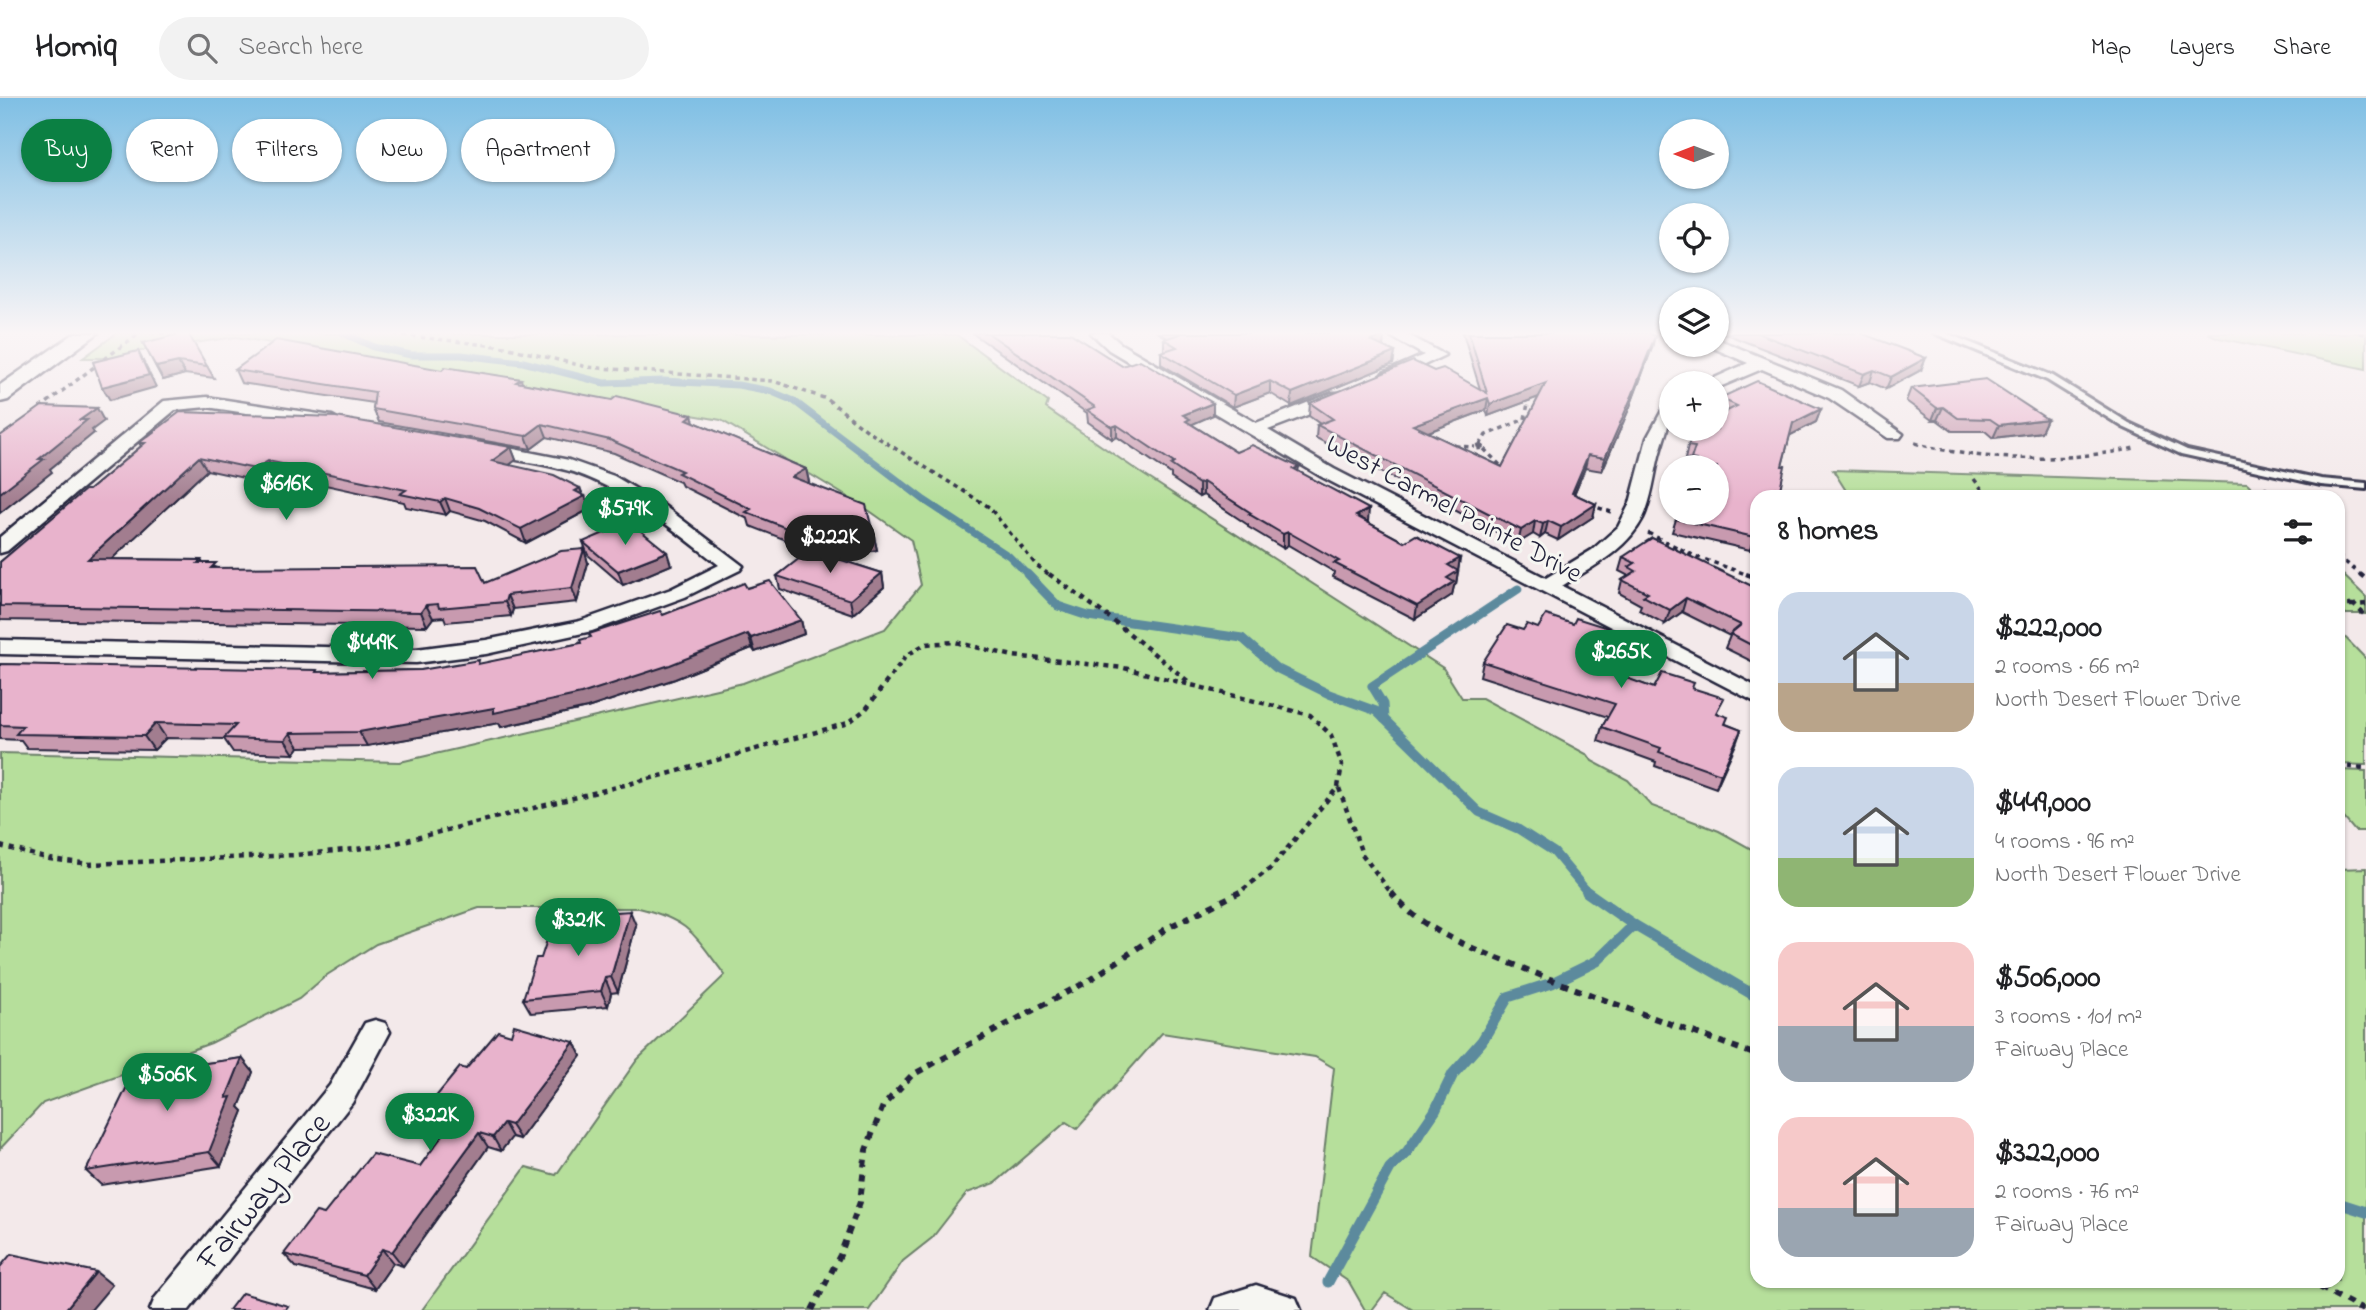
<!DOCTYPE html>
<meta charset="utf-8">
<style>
:root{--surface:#fff;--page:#f2f2f2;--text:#202124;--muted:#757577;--line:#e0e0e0;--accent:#0b8043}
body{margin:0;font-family:"Indie Flower",sans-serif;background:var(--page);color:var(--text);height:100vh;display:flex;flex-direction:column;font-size:26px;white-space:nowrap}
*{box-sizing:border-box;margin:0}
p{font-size:23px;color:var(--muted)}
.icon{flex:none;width:38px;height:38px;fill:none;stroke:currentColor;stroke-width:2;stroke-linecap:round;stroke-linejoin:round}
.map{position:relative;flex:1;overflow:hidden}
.side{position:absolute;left:1750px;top:392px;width:595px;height:798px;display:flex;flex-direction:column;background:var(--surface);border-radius:21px;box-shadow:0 2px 5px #0004}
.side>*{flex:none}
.guide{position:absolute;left:21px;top:21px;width:665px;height:63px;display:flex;gap:14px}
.needle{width:46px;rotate:270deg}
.fabs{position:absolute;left:1659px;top:21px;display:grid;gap:14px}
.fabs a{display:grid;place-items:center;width:70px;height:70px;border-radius:50%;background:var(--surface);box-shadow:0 2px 5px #0004;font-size:35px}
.price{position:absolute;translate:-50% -60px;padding:0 16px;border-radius:24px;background:var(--accent);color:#fff;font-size:23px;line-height:46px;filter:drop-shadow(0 2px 4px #0008)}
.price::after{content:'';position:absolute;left:50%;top:42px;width:21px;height:16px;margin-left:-10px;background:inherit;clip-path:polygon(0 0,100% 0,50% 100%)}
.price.selected{background:#222;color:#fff}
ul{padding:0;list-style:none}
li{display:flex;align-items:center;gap:21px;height:175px;padding:0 28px}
li span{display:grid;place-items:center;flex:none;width:196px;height:140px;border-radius:21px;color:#555}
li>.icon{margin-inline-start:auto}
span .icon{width:84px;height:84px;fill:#fffc;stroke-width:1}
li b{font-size:30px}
h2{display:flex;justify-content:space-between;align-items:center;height:84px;padding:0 28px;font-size:30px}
.tag{padding:0 24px;border-radius:32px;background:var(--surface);box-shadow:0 2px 5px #0004;font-size:24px;line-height:63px}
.tag.selected{background:var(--accent);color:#fff}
header{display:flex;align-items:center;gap:42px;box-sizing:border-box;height:98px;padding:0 35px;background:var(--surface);border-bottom:2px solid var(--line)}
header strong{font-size:33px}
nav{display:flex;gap:38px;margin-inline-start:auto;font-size:24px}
.search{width:490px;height:63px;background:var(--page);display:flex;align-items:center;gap:18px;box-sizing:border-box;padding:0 24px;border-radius:38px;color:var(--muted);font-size:26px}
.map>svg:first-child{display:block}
</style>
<header>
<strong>Homiq</strong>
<div class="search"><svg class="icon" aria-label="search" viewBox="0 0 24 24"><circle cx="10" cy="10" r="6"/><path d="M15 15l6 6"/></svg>Search here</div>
<nav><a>Map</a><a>Layers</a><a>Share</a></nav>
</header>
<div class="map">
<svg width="2366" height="1212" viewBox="0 0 2366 1212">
<rect width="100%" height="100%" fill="#f3e9ea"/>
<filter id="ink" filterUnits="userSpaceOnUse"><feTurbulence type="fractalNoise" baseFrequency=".0143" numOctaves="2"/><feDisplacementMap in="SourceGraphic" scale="14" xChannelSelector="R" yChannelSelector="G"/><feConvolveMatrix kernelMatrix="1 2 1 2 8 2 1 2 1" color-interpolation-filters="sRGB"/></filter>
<g filter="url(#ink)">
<g fill="#b6df9b" stroke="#6c806b" stroke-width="2">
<path d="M117 235 957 237 1048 304 1046 310 1141 375 1443 570 1462 600H1482L1588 657 1592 663 1628 682 1652 708 1719 733 1757 754V1183H2338V771L2366 770V1212H1413L1385 1195 1372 1212H1365L1349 1184 1312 1159 1334 970 1315 959 1162 935 1077 1031 1066 1024 995 1085 967 1095 932 1140 903 1163 869 1212H422L526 1069 556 1077 637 962 725 877C694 837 691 823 639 810H479L376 846 327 877 299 901 211 945 43 1005 0 1051V655L400 664 743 585 885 531 921 487 911 442 864 409 721 322 236 239 145 252 113 260H83Z"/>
<polygon points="2207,235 2366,235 2366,271 2219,240"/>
<polygon points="1833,372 2247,385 2262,399 1850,399"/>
<polygon points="2338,472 2366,499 2366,516 2338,516"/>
<polygon points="2338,532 2366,561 2366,667 2338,666"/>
<polygon points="2338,672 2366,673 2366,733 2355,733 2338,713"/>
</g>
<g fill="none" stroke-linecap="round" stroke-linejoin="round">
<polyline stroke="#5b8a9d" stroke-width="7" points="343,235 374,249 411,257 461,257 523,264 604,285 663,283 738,287 770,293 794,303 924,402 1009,458 1029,478"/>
<g stroke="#5b8a9d" stroke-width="9">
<polyline points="1027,476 1058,508 1088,518 1242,540 1276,570 1329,596 1376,613 1479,714 1518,731 1554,754 1589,796"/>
<polyline points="1384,621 1383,606 1372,588 1518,491"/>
</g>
<g stroke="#5b8a9d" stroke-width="11">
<polyline points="1587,794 1634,827 1757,899"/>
<polyline points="2338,1105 2366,1114"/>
<polyline points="1328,1184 1390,1070 1407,1054 1435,1013 1453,976 1482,943 1508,899 1552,885 1597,863 1634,827"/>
</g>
<g stroke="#22223b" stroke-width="6">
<polygon id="service" points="1934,235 1946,235 2053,278 2129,325 2187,352 2321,381 2366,385 2366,391 2321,387 2181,356 2123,329 2047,282"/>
</g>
<g stroke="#22223b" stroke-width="5">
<g id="minor">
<path d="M1091 235H1108L1121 246 1256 325 1332 295H1344L1346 299 1344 303 1268 332 1334 371 1546 480 1592 452 1618 429 1630 405 1647 340 1665 307 1671 306C1671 325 1664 339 1659 358 1654 378 1652 401 1643 420 1627 452 1591 470 1562 488L1757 589V605L1322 379 1109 252Z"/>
<polygon points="1385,235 1405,235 1445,257 1395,281 1383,281 1381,278 1383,275 1424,257"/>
<polygon points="1717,241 1841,292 1903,336 1900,340 1888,340 1829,300 1762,271 1717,290 1717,285 1708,285 1710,282 1748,265 1711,249 1710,247 1717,247"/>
<polygon points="207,299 332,318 341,323 332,328 207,309 175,312 7,453 0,455 0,439 164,303"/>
<path d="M483 345 569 362 614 378 663 407 743 468 740 472 685 499 592 533 486 556 416 565 0 556V542L416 551 486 542 580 523 671 491 719 467C674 432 628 393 573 374 541 364 508 362 477 354L474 350Z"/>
<polygon points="375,922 385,925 390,934 352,1005 189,1212 150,1212 155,1200 330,987 365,925"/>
<polygon points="1256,1187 1296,1200 1301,1212 1210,1212 1215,1200"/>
</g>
</g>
<g stroke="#22223b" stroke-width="5">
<polygon id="tertiary" points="75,235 98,235 8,302 0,304 0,287"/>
</g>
<g stroke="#22223b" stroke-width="3.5" stroke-dasharray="4.5 4.5" stroke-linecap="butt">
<polyline points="160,235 171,235"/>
<polyline points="385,235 505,249 587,269 773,283 827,301 869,334 989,409 1036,467 1051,478"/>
<polyline points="2359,235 2366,236"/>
<polyline points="40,310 139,235"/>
<path d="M1915 345C1984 365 2065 364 2135 350"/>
<polyline points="1480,347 1486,337 1525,321 1529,300"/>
<polygon points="1480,347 1485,350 1476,351 1476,348"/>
<polyline points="1455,348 1475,349"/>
<polyline points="1484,351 1502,369"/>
<polyline points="1974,381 1988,399"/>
<polyline points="2264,389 2273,399"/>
<polyline points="1590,407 1611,414"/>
<polyline points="1648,435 1695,458 1751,478"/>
<polyline points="2338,458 2362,478"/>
</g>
<g stroke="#22223b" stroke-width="4.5" stroke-dasharray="5 5" stroke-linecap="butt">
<polyline points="1049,476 1110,520 1189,584"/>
<polyline points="1746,476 1757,480"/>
<polyline points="2360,476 2366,481"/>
<polyline points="2366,506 2354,507 2366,518"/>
<polyline points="2338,507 2354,507"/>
<polyline points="2338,668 2366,670"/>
<polyline points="1339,690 1362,756 1392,796"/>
<polyline points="0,748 50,761 90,766 296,757 384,748 664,677 848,625 866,611 906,558 925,546 955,544 1013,558 1124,570 1310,617 1331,637 1342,667 1338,689 1271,770 1237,796"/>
</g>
<g stroke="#22223b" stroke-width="6" stroke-dasharray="7 7" stroke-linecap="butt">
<path d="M1391 794C1422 835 1479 852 1525 871 1601 902 1679 929 1757 957"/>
<polyline points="2308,1183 2363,1212"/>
<polyline points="812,1212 840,1157 860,1104 866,1052 883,1008 912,977 1088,883 1169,829 1240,794"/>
</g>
<use href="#service" fill="#f6f6f2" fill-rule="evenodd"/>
<use href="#minor" fill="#f6f6f2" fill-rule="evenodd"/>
<use href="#tertiary" fill="#f6f6f2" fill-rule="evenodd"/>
</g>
<g fill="#c89aaf" stroke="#22223b" stroke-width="2" fill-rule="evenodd">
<polygon points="972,235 1070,235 1122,268 1213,317 1191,326 1236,354 1299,369 1298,374 1368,425 1404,444 1460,460 1456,486 1454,488 1452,497 1415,521 1333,479 1334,474 1288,447 1283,450 1248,429 1248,427 1203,397 1199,399 1171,380 1171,376 1117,339 1112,341 1088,324 1087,315"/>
<polygon points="1158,235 1380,235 1379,235 1383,249 1395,254 1393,266 1291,308 1270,295 1233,309 1161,266 1161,254 1164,253 1164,241 1167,240"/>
<path d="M1463 235H1649L1652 250 1629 311 1602 373 1585 370 1574 396 1596 406 1593 419 1558 442 1545 436 1540 440 1533 436 1518 445 1316 340 1317 327 1320 326 1309 318 1310 305 1434 273 1480 291ZM1539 299 1502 369 1428 334 1486 312 1488 318Z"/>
<polygon points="1723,235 1861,235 1921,272 1886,291 1870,284 1859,288"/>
<polygon points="143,245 207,268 214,280 185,276 163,282"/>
<polygon points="235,272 442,272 521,281 522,285 694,324 806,371 809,384 807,385 874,439 877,452 835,460 882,475 884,489 853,516 780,491 777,478 812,452 750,428 748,421 682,388 680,384 614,355 547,339 531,351 379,324 373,311 374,305 241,285"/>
<polygon points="1911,290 2047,321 2041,334 1993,340 1985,333 1952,333 1937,322 1932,322 1906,303"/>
<polygon points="1720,300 1821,311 1816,324 1790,337 1782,368 1780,391 1777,399 1757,399 1755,434 1750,452 1672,434 1678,415 1717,369 1689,369 1691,362 1685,361 1688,348 1722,315 1717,313"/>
<polygon points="139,345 511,349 516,362 509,367 580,390 590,411 526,445 485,423 450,413 446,417 406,409 404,404 275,376 262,384 207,372 111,461 201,462 203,465 218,470 485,485 584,451 588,465 577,504 513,511 511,518 446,524 444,519 433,520 427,528 0,522 0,464 89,392 141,348"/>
<polygon points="583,444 671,467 623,487 588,457"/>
<polygon points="1623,459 1754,489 1757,487 1757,566 1725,550 1730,538 1682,514 1665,526 1639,512 1641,507 1619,495 1622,482 1627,479 1627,477 1619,473"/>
<polygon points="747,490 801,522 804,536 755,554 752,550 675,581 587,610 501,629 499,625 367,648 299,649 294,656 233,654 224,641 166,640 154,652 27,650 21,642 0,641 0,566 318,574 421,572 481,566 581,545 663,517"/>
<polygon points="1573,526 1608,530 1603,547 1618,552 1614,566 1610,575 1654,590 1692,590 1718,615 1726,626 1741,632 1716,690 1655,668 1656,664 1598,643 1602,629 1608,619 1480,578 1483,564 1523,532"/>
<polygon points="636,827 618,894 611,895 608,908 531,915 523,901"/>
<polygon points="581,958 520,1041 512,1039 501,1053 488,1049 403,1168 393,1165 375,1191 296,1169 284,1156 324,1116 420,1068 444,1035 430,1031 421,1017 466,971"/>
<polygon points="242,960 253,974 239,1009 243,1013 221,1068 101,1087 86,1073 194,967"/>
</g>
<g fill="#a27d8f" stroke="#22223b" stroke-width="2">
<polygon points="1384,238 1383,250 1371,243"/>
<polygon points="1655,238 1652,250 1629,311 1602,373 1605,360"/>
<polygon points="138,253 156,289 110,302 102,289"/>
<polygon points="1395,254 1393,266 1291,308 1292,295"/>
<polygon points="1926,260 1921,272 1886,291 1891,279"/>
<polygon points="178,264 185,276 163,282 156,269"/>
<polygon points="1874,272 1870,284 1859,288 1864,276"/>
<polygon points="1270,283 1270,295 1233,309 1234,297"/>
<polygon points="1546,285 1544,297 1488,318 1490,306"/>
<polygon points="1488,300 1486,312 1412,340 1413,327"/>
<polygon points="1213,305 1213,317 1186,329 1183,317"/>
<polygon points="1943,309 1937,322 1932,322 1937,310"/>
<polygon points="97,310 104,323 92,332 94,335 50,371 52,374 0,415 0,395 80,322"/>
<polygon points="1821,311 1816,324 1789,338 1793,325"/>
<polygon points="692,317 696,330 687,321"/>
<polygon points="2047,321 2041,334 1993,340 1999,327"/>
<polygon points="542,326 547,339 531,351 526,338"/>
<polygon points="1117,327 1117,339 1112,341 1112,329"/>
<polygon points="511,349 516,362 497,376 492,363"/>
<polygon points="1588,357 1585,370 1569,408 1572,395"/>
<polygon points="199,359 207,372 97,475 88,461"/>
<polygon points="268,363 275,376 262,384 255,371"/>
<polygon points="806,371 809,384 795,392 792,379"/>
<polygon points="1203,384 1203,397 1199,399 1199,386"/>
<polygon points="580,390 583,399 585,398 590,411 526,445 521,431"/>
<polygon points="445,400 450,413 446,417 440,404"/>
<polygon points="1596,406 1593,419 1558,442 1561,429"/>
<polygon points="1369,411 1368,424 1356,418"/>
<polygon points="1535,423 1533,436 1518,445 1521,432"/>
<polygon points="1548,423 1545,436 1540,440 1543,426"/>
<polygon points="1288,434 1288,447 1283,450 1283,436"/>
<polygon points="874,439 877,452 832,460 829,447"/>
<polygon points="584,451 588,465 577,504 572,490"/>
<polygon points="667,454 671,467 623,487 618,473"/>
<polygon points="1460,460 1456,486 1454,488 1452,497 1415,521 1417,508 1448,467"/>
<polygon points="882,475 884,489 853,516 850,502"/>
<polygon points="507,497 513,511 511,518 505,504"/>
<polygon points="1686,500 1682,514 1665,526 1670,512"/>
<polygon points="426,507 433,520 427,528 421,514"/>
<polygon points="801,522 804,536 755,554 751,540"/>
<polygon points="1608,530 1604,544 1595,560 1599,546"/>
<polygon points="748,536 752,550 675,581 587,610 501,629 499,625 367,648 359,634"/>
<polygon points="1618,552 1614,566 1603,587 1607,573"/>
<polygon points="156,625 166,640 154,652 144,638"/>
<polygon points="1741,632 1736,646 1716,690 1721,676"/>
<polygon points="290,635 299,649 294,656 285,642"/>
<polygon points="630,813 636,827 618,894 611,879"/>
<polygon points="605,880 611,895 608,908 601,893"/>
<polygon points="574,944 581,958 520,1041 511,1027"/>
<polygon points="242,960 253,974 239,1009 243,1013 221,1068 209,1054 226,1000"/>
<polygon points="189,961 201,975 185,968"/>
<polygon points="504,1025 512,1039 501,1053 493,1039"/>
<polygon points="479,1035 488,1049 403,1168 392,1154"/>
<polygon points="382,1151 393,1165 375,1191 364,1177"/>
<polygon points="96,1174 112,1187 91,1212 65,1212"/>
</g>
<g fill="#e8b3cc" stroke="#22223b" stroke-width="2" fill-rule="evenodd">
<polygon points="183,235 188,235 207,268 178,264 156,269 143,245"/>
<polygon points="988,235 1070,235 1122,268 1140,262 1213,305 1183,317 1190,321 1186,323 1236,354 1252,347 1299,369 1294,371 1369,411 1356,418 1404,444 1416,437 1460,460 1448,467 1458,473 1447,480 1454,484 1417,508 1334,465 1339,463 1288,434 1283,436 1249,416 1251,415 1203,384 1199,386 1171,367 1174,365 1117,327 1112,329 1087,312 1095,309"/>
<polygon points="1179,235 1379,235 1384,238 1371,243 1395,254 1292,295 1270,283 1234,297 1161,254 1177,249 1164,241 1180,236"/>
<path d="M1469 235H1649L1655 238 1632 298 1605 360 1588 357 1572 395 1596 406 1561 429 1548 423 1543 426 1535 423 1521 432 1317 327 1333 321 1310 305 1413 263 1434 273 1443 270 1487 295ZM1546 285 1502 369 1413 327 1488 300 1490 306Z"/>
<polygon points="1757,235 1861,235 1926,260 1891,279 1874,272 1864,276"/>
<polygon points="276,242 442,272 445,269 521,281 516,284 612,302 617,298 692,317 687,321 806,371 792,379 866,407 874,439 829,447 746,414 751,411 678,375 682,373 610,342 542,326 526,338 373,311 375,294 235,272"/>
<polygon points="138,253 149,277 102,289 93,264"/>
<polygon points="1986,281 2047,321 1999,327 1990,321 1958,320 1943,309 1937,310 1911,290"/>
<polygon points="1757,283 1821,311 1793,325 1782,368 1785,368 1780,391 1776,390 1774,399 1757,399 1757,428 1754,439 1676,421 1678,415 1717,415 1717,369 1693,369 1696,362 1691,361 1695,349 1688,348 1694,331 1717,331 1717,318 1737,308 1720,300"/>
<polygon points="42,308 97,310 80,322 87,322 39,361 44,361 0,395 0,338"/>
<polygon points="180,314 336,319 511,349 492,363 554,377 580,390 575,393 585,398 521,431 479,410 445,400 440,404 400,396 406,392 268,363 255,371 199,359 88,461 201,462 198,465 216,465 211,470 477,468 485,485 561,453 584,451 572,490 507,497 505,504 439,510 438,506 426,507 421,514 0,508 0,464 85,392 89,392 145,345 139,345"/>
<polygon points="630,424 667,454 618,473 583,444"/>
<polygon points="1652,440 1754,489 1757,487 1757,550 1730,536 1741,527 1686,500 1670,512 1643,498 1648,495 1622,482 1636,473 1629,469 1635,465 1623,459"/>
<polygon points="810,452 882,475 850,502 777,478"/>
<polygon points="770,483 801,522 751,540 748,536 670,567 581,596 494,615 494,610 359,634 290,635 285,642 224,640 236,627 156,625 144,638 16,636 23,628 0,627 0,566 317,572 316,574 421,572 479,562 478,566 581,545 580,542 591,539 589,536 660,513 663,517 744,485 747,490"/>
<polygon points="1546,517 1573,526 1576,520 1608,530 1599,546 1618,552 1607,573 1654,590 1662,575 1694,585 1692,590 1724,600 1716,615 1728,619 1725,626 1741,632 1721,676 1659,654 1661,650 1602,629 1615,606 1483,564 1507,527 1523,532 1527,526 1538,530"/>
<polygon points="630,813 611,879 605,880 601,893 523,901 536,860 541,860 551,830 598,825 601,815"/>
<polygon points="514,927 574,944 511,1027 504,1025 493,1039 479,1035 392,1154 382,1151 364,1177 284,1156 316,1114 324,1116 372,1056 420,1068 451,1026 421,1017 460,969 466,971 498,933 511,937"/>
<polygon points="242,960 226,1000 231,999 209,1054 86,1073 137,968 189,961 185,968"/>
<polygon points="11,1156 96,1174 65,1212 0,1212 0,1169"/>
<polygon points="242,1195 288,1208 285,1212 229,1212"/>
</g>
</g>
<linearGradient id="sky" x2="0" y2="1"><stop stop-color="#7fbfe4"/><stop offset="0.58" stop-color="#faf5f6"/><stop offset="1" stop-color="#faf5f6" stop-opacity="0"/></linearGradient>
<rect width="2366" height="405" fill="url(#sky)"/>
<g text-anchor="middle" stroke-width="6" stroke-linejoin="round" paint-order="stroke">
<g font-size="28" fill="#22223b" stroke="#f6f6f2">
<text transform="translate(1455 409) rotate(28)" y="10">West Carmel Pointe Drive</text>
</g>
<g font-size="33" fill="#22223b" stroke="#f6f6f2">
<text transform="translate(262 1092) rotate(-51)" y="12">Fairway Place</text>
</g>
</g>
</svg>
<div class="fabs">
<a><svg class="needle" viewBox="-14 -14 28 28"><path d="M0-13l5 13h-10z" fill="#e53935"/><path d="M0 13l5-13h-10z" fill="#757577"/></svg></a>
<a><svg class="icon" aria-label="locate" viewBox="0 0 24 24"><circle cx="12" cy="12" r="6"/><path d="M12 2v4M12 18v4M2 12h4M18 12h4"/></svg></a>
<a><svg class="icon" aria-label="layers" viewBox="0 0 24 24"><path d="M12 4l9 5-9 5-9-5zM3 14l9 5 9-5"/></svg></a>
<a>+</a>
<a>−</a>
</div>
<b class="price" style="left:286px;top:424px">$616K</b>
<b class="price" style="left:625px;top:449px">$579K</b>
<b class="price selected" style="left:830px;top:477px">$222K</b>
<b class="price" style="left:372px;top:583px">$449K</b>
<b class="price" style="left:1621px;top:592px">$265K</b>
<b class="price" style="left:578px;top:860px">$321K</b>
<b class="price" style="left:167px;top:1015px">$506K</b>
<b class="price" style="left:430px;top:1055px">$322K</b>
<div class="guide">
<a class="tag selected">Buy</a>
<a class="tag">Rent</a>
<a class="tag">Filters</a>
<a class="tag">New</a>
<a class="tag">Apartment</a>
</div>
<section class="side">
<h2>8 homes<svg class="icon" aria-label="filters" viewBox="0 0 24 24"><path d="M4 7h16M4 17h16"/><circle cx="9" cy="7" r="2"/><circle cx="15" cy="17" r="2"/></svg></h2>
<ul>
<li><span style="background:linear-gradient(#c9d6e8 65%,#b9a48a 0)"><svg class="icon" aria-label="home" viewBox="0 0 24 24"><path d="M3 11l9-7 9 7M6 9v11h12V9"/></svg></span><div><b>$222,000</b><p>2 rooms · 66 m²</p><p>North Desert Flower Drive</p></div></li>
<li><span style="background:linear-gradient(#c9d6e8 65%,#8fb573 0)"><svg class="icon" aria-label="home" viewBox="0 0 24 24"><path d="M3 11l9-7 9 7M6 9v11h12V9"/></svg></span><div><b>$449,000</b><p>4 rooms · 96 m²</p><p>North Desert Flower Drive</p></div></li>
<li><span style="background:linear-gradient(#f6c9c9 60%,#9aa5b1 0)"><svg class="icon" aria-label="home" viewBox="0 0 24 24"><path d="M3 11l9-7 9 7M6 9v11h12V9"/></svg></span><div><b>$506,000</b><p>3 rooms · 101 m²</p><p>Fairway Place</p></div></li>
<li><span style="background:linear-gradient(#f6c9c9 65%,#9aa5b1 0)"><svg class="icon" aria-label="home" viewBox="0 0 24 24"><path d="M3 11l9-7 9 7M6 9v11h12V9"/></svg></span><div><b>$322,000</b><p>2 rooms · 76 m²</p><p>Fairway Place</p></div></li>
</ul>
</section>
</div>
